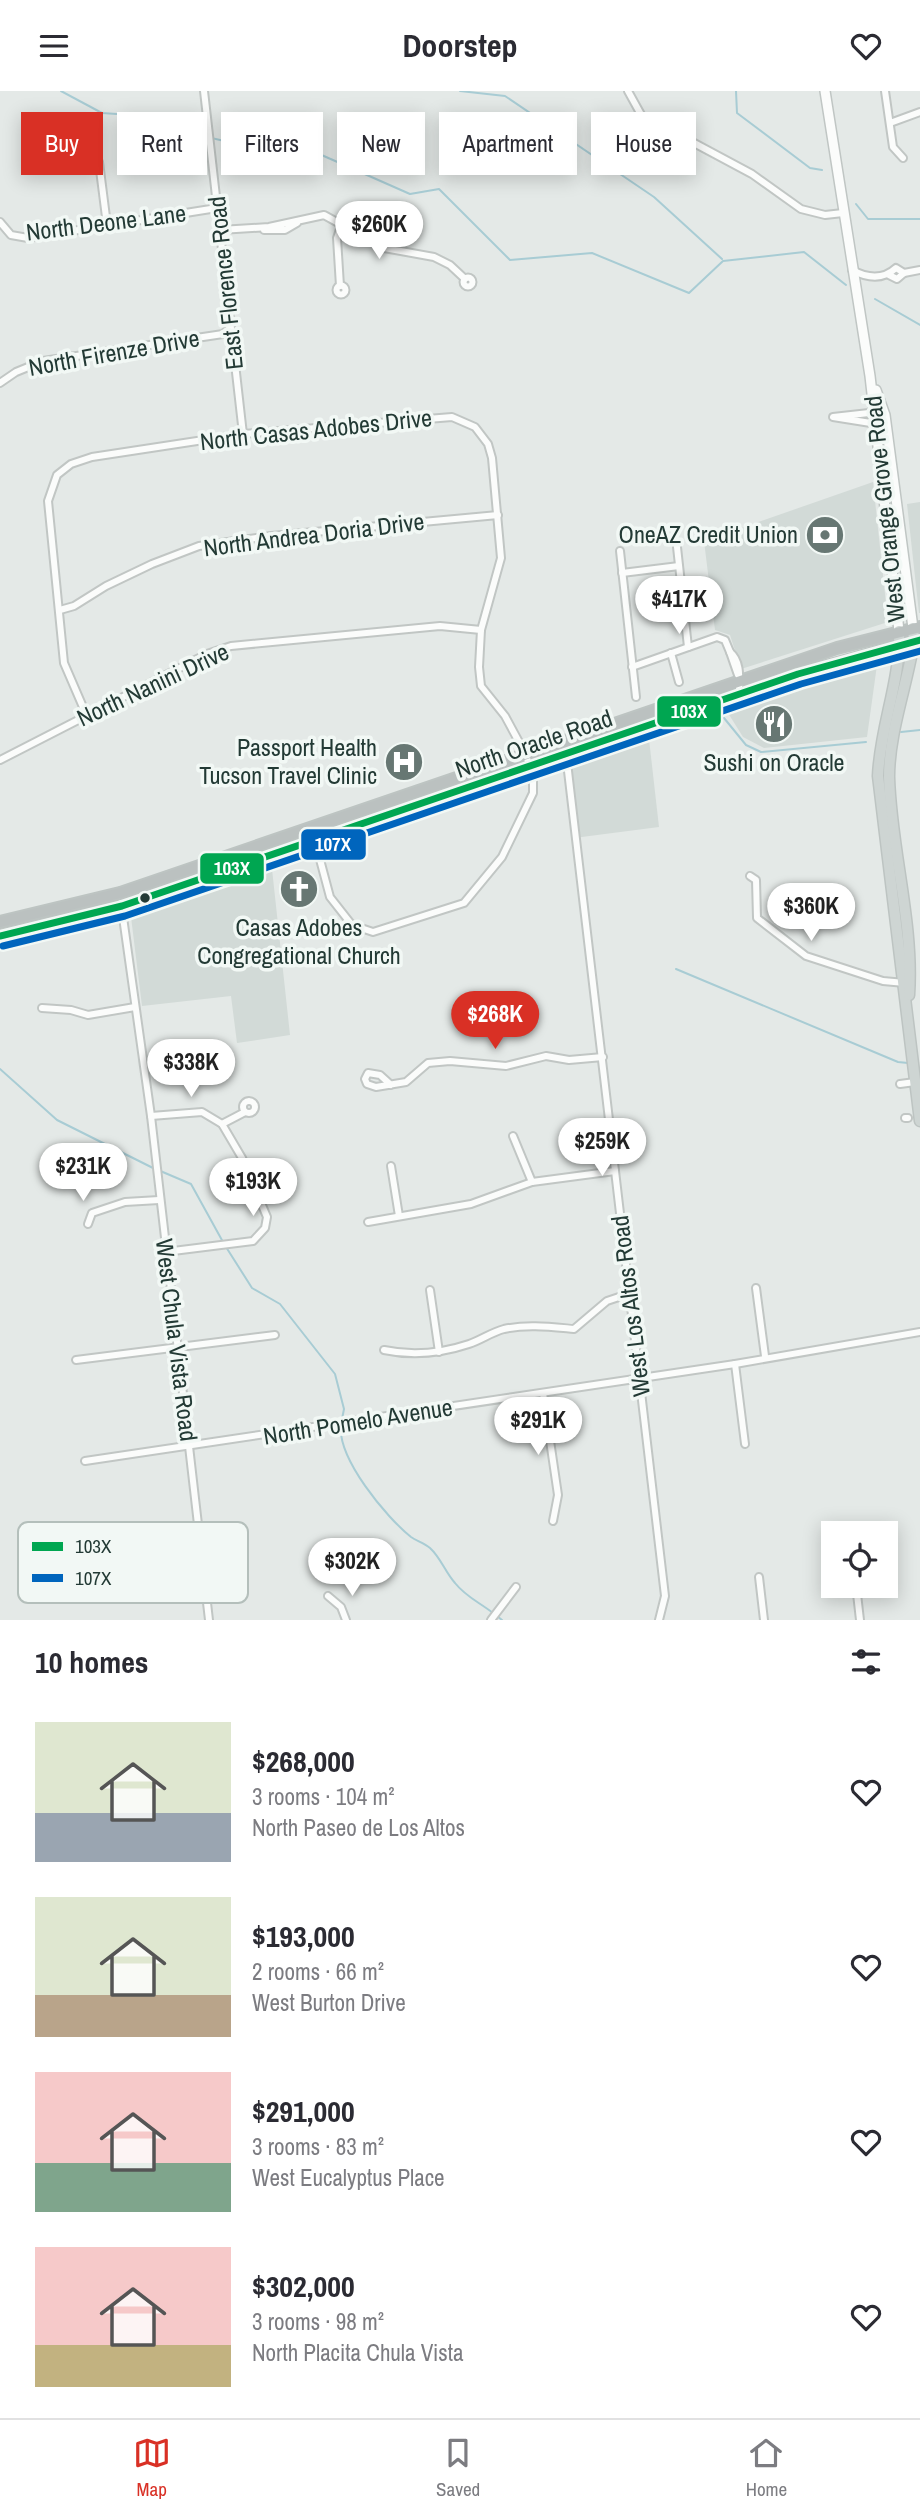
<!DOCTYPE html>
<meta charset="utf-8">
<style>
:root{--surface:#fff;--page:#f2f2f3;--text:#2b2b33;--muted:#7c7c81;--line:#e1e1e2;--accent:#d93025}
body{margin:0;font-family:"Archivo Narrow",sans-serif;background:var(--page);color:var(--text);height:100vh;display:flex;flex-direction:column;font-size:26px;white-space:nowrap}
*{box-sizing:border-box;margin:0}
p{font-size:23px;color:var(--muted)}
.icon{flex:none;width:38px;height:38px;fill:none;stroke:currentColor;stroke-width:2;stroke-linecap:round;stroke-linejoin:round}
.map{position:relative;height:1529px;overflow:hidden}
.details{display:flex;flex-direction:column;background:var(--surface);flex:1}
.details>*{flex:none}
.banner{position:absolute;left:21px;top:21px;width:878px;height:63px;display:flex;gap:14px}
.controls{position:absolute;left:821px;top:1430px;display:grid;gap:14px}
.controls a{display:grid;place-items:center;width:77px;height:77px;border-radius:0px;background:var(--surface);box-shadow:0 4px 18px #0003;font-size:35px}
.price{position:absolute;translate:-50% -60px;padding:0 16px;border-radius:24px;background:#fff;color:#222;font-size:23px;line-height:46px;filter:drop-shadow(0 2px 4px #0008)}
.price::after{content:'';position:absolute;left:50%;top:42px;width:21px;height:16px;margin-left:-10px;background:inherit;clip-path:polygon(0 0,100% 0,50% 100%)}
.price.active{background:var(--accent);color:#fff}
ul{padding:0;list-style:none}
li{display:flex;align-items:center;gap:21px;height:175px;padding:0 35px}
li span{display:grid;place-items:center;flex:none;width:196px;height:140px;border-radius:0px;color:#555}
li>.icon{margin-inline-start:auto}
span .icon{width:84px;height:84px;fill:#fffc;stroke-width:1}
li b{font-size:30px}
h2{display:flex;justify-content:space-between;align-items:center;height:84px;padding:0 35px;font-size:30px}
.chip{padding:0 24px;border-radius:0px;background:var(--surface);box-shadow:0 4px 18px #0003;font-size:24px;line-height:63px}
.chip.active{background:var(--accent);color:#fff}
header{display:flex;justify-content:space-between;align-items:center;height:91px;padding:0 35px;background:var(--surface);font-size:32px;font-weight:700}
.tab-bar{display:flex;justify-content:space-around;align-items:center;height:98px;border-top:2px solid var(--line);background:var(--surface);font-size:19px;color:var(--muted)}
.tab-bar a{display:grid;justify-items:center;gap:4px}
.tab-bar .active{color:var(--accent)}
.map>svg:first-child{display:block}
</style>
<header><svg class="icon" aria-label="menu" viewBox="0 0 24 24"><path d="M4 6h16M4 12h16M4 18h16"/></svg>Doorstep<svg class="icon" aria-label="heart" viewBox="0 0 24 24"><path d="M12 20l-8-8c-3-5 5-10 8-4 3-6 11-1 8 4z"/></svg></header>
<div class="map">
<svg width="920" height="1529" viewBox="0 0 920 1529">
<rect width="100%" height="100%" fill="#e4e9e7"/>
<g fill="#d2dad7">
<polygon points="873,391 888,531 741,578 730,544 715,539 704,450"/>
<polygon points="920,411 920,522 919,522 907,413"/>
<polygon points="877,574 867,646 764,657 743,646 728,622"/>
<polygon points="649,648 659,736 574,747 565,676"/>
<polygon points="272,778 290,944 237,952 231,905 142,915 131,826"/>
</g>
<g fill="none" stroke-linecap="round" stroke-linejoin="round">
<g stroke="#a8ccd4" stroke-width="2">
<polyline points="61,0 102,22 175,27 194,43 285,64 317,62 410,103 439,98 510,169 592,162 689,202 723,170 804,161 846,194"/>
<polyline points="460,0 505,5 654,106 722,168"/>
<polyline points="736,0 737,22 810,77 822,79"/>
<polyline points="856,113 868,128 920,128"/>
<polyline points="875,208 920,234"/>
<polyline points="724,627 746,654 761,661 866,651"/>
<polyline points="901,641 920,639"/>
<polyline points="676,878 898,971 908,972"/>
<polyline points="0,978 57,1029 153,1077"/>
<polyline points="158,1079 191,1093 223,1151"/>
<polyline points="226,1156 252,1197 280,1213 335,1283 344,1318 342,1328"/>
<path d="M341 1334C337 1367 386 1426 411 1446 417 1450 424 1452 430 1457 441 1467 445 1481 455 1492 466 1506 479 1511 493 1522"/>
<polyline points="497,1525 502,1529"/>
</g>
<g stroke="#c1c6c4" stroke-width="10">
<g id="street">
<polyline points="204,0 243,343"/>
<polyline points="628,0 644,29 657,37 681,45 752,83 801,118 825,124 843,122"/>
<polyline points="885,0 893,56 903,67"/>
<polyline points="890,32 920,21"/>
<polyline points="99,71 107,134"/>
<polyline points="0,131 11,144 28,147 217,117"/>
<polyline points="220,139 269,136 324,124 384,157 434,166 450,174 465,188"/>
<polyline points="264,139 285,139 297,132"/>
<path d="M852 179C867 187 883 189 896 177L904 182"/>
<polyline points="889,184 897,188 904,182 920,179"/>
<circle cx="468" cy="191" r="4.5"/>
<circle cx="341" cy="199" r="4.5"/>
<polyline points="340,195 337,147 342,133"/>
<polyline points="0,292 16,281 43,270 223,243 230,237"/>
<polyline points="877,333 833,326 878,321"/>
<polyline points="677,456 688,556"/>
<polyline points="620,460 636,606"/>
<polyline points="622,482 679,475"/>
<polyline points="60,519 74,515 106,495 152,473 199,455 271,445 498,424"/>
<polyline points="671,562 679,591"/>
<polyline points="632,576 717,546 725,549 730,561"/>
<path d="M738 584 730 561C742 571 739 590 739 604"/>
<polyline points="86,623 64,572 48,410 57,384 71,373 92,366 243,343 452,326 475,336 488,353 492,367 501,467 481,539 479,576 481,595 505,625 526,664 533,687 533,702 502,766 464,812 373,841 352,834 330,806 314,746"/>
<polyline points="566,663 665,1505 659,1529"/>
<polyline points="0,669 207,563 231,555 440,535 481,539"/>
<polyline points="750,785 756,789 757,827 806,865 883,890 905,892"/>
<polyline points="121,812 151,1025 209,1529"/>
<polyline points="42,917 71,919 88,924 135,916"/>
<polyline points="900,993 915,991"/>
<polyline points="391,994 380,984 368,982 365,988 367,993 376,996 406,991 428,972 450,970 506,975 546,965 569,969 603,966"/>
<circle cx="249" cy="1016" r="6"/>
<polyline points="151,1025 202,1021 222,1033 242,1067 267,1126 265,1137 253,1150 165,1161"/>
<polyline points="905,1027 908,1027"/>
<polyline points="222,1033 245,1021"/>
<polyline points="513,1045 532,1091"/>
<polyline points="391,1075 399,1125"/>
<polyline points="368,1131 471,1113 532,1091 615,1080"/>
<polyline points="88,1133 92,1122 125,1111 159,1109"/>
<polyline points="756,1197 765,1265"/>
<polyline points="430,1199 439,1261"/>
<path d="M384 1259C412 1265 442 1262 469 1253 481 1249 492 1241 504 1238 527 1233 551 1236 574 1238L607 1210 628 1203"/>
<polyline points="76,1269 275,1244"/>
<polyline points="735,1273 745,1353"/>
<polyline points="543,1302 558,1404 553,1430"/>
<polyline points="85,1370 735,1273 920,1241"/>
<polyline points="95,1464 200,1450"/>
<polyline points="759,1486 764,1529"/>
<polyline points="856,1494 860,1529"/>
<polyline points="328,1505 341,1516 346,1529"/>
<polyline points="491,1529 516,1496"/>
</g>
</g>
<g stroke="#c0c6c4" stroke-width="12">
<g id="secondary">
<polyline points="825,0 870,285 899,540"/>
<polyline points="876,299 885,324 913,537"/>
</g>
</g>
<g stroke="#bdc4c2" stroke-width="13">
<g id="primary">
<path d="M899 540C901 590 880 635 878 685L920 1030"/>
<path d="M909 904C914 831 891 759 889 686 889 641 907 595 914 550L913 537"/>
</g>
</g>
<g stroke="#bdc4c2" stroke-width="14">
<g id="highway">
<polyline points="0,831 120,802 837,557 920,536"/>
<polyline points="0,845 122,815 798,583 920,549"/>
</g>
</g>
<use href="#street" stroke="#fbfcfb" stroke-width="6"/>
<use href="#secondary" stroke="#fbfcfb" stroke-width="9"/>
<use href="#primary" stroke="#ced5d3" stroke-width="10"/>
<use href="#highway" stroke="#bbc1c0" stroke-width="10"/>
<g stroke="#f2f8f5" stroke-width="12">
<polyline id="bus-1" points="0,845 122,815 798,583 920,549"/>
</g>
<g stroke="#f2f8f5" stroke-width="12">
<polyline id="bus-2" points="3,855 125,825 801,593 920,560"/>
</g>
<use href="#bus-1" stroke="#00a651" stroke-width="7"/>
<use href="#bus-2" stroke="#0065bd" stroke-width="7"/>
</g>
<defs>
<g id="bank-disc" transform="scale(2.0125)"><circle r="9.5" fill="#677773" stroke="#f2f8f5"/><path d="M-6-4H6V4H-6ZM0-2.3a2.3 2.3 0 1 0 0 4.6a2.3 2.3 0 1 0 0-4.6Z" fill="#fff"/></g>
<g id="restaurant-disc" transform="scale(2.0125)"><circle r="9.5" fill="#677773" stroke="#f2f8f5"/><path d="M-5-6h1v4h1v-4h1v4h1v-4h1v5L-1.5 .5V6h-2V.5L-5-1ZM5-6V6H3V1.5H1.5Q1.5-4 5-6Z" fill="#fff"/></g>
<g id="hospital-disc" transform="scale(2.0125)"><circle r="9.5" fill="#677773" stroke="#f2f8f5"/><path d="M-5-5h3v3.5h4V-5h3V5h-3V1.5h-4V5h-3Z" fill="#fff"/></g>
<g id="church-disc" transform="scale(2.0125)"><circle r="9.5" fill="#677773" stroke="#f2f8f5"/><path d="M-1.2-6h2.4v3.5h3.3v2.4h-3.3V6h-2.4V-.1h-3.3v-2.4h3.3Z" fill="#fff"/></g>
</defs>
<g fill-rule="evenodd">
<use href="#bank-disc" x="825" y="444"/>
<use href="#restaurant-disc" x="774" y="633"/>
<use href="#hospital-disc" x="404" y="671"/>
<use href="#church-disc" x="299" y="798"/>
</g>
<circle fill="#233a35" stroke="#f2f8f5" stroke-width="2.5" cx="145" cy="807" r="6"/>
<g text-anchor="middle" stroke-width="7" stroke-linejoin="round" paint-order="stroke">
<g font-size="24" fill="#233a35" stroke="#f2f8f5">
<text transform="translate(106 132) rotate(-7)" y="8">North Deone Lane</text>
<text transform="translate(226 192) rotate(-96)" y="8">East Florence Road</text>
<text transform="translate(114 262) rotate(-10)" y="8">North Firenze Drive</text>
<text transform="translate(316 339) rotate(-6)" y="8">North Casas Adobes Drive</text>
<text transform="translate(885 418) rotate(-96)" y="8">West Orange Grove Road</text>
<text transform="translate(314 444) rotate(-7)" y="8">North Andrea Doria Drive</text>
<text transform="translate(153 594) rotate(-25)" y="8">North Nanini Drive</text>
<text transform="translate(534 653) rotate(-19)" y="8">North Oracle Road</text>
<text transform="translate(631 1215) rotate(-97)" y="8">West Los Altos Road</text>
<text transform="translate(176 1249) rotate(83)" y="8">West Chula Vista Road</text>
<text transform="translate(358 1331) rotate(-9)" y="8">North Pomelo Avenue</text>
</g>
<g font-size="24" fill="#233a35" stroke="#f2f8f5" text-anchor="end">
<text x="798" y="452">OneAZ Credit Union</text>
<text x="377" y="665">Passport Health<tspan x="377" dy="28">Tucson Travel Clinic</tspan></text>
<text x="774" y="680" text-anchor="middle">Sushi on Oracle</text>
<text x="299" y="845" text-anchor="middle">Casas Adobes<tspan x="299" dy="28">Congregational Church</tspan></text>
</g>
</g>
<rect x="18" y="1431" width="230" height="81" rx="10" fill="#f2f8f5" stroke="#b4bfbb" stroke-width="2"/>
<rect x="32" y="1451" width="31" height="9" fill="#00a651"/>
<rect x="32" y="1483" width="31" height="8" fill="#0065bd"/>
<g font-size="19" fill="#233a35">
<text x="75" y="1462">103X</text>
<text x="75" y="1494">107X</text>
</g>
<g stroke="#f2f8f5" stroke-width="2.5">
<rect x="656" y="604" width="66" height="33" rx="7" fill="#00a651"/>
<rect x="300" y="737" width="67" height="33" rx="7" fill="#0065bd"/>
<rect x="199" y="761" width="66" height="33" rx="7" fill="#00a651"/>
</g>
<g font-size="19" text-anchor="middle" font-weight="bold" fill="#fff">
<text x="689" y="627">103X</text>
<text x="333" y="760">107X</text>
<text x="232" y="784">103X</text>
</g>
</svg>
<div class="controls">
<a><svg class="icon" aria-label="locate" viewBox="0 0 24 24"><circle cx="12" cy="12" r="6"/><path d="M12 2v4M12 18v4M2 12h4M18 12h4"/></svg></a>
</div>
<b class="price" style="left:379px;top:170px">$260K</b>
<b class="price" style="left:679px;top:545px">$417K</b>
<b class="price" style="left:811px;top:852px">$360K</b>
<b class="price active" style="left:495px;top:960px">$268K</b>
<b class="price" style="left:191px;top:1008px">$338K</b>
<b class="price" style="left:602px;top:1087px">$259K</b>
<b class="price" style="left:83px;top:1112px">$231K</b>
<b class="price" style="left:253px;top:1127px">$193K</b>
<b class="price" style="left:538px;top:1366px">$291K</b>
<b class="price" style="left:352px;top:1507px">$302K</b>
<div class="banner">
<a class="chip active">Buy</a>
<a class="chip">Rent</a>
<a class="chip">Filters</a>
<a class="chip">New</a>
<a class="chip">Apartment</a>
<a class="chip">House</a>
</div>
</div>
<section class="details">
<h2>10 homes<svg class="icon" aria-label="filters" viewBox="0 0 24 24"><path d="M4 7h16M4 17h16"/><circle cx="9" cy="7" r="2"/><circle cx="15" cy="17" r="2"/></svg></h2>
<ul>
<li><span style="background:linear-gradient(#dfe7d0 65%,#9aa5b1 0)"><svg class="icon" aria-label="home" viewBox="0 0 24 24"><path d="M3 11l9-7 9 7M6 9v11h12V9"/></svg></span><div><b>$268,000</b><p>3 rooms · 104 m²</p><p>North Paseo de Los Altos</p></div><svg class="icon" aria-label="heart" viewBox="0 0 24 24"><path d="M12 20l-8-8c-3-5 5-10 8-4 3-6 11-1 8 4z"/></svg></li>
<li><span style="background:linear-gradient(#dfe7d0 70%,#b9a48a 0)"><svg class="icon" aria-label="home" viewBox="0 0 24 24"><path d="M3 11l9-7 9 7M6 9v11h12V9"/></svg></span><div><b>$193,000</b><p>2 rooms · 66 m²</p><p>West Burton Drive</p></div><svg class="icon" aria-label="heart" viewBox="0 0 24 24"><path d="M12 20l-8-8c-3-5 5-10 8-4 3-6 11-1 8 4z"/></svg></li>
<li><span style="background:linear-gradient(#f6c9c9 65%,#7fa58c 0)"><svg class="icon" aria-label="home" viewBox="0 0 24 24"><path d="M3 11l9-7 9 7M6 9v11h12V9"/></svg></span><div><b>$291,000</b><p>3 rooms · 83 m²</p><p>West Eucalyptus Place</p></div><svg class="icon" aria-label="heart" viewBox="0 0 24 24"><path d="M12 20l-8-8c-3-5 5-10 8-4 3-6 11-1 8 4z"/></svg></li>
<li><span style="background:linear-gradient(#f6c9c9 70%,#c2b280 0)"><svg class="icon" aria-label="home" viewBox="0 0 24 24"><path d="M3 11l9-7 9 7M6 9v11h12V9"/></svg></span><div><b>$302,000</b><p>3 rooms · 98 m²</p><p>North Placita Chula Vista</p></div><svg class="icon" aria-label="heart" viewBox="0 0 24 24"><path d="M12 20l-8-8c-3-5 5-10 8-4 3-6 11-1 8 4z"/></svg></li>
</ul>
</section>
<nav class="tab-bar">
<a class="active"><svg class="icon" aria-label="map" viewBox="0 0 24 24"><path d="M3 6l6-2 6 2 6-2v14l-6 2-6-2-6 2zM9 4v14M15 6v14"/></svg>Map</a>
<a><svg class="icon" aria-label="saved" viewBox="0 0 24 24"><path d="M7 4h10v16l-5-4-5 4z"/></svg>Saved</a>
<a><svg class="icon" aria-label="home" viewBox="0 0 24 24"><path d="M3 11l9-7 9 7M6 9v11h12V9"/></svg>Home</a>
</nav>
